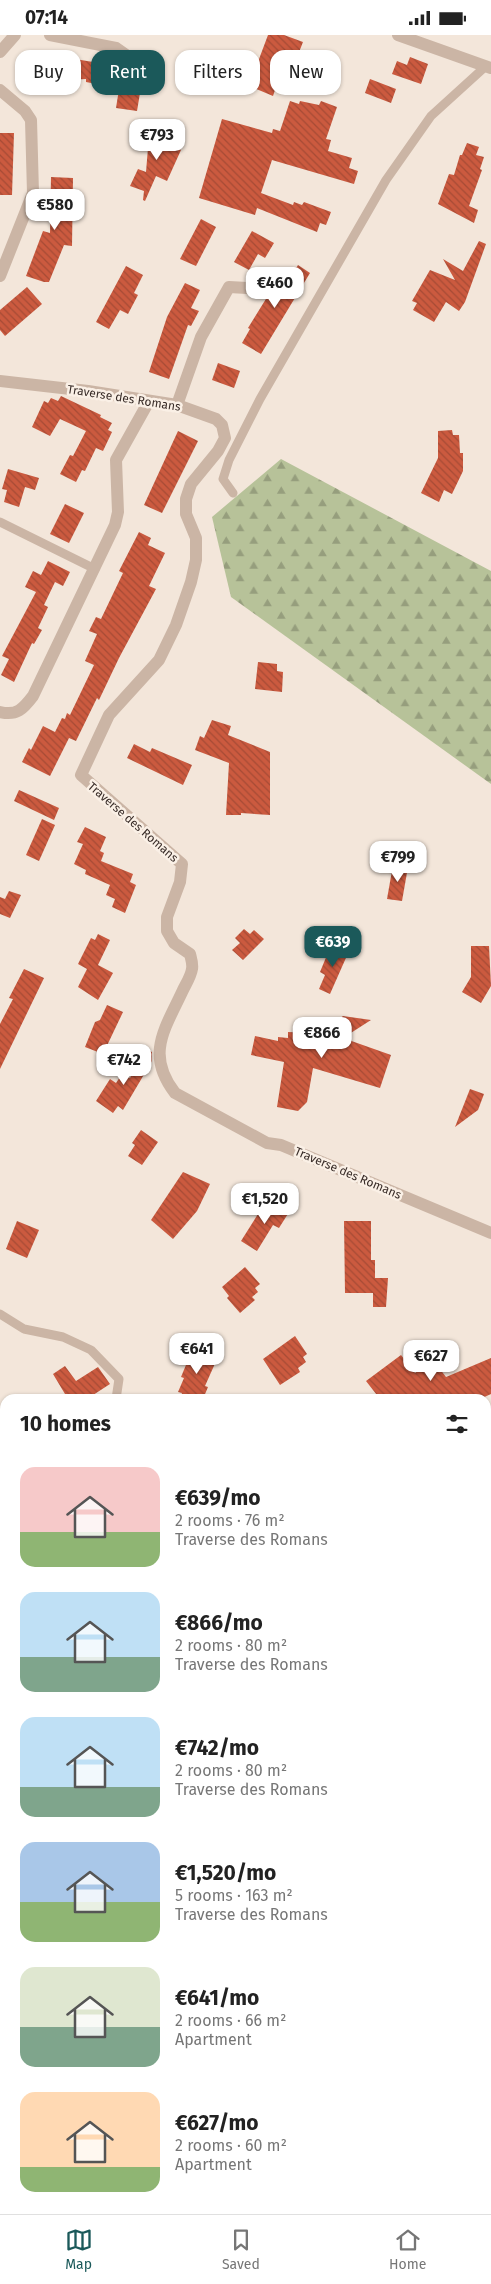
<!DOCTYPE html>
<meta charset="utf-8">
<style>
:root{--surface:#fff;--page:#f2f2f2;--text:#222;--muted:#767676;--line:#e0e0e0;--accent:#1b595a}
body{margin:0;font-family:"Fira Sans",sans-serif;background:var(--page);color:var(--text);height:100vh;display:flex;flex-direction:column;font-size:19px;white-space:nowrap}
*{box-sizing:border-box;margin:0}
p{font-size:16px;color:var(--muted)}
.icon{flex:none;width:28px;height:28px;fill:none;stroke:currentColor;stroke-width:2;stroke-linecap:round;stroke-linejoin:round}
.map{position:relative;flex:1;overflow:hidden}
.panel{position:absolute;left:0px;top:1359px;width:491px;height:821px;display:flex;flex-direction:column;background:var(--surface);border-radius:15px 15px 0 0;box-shadow:0 1px 4px #0004}
.panel>*{flex:none}
.banner{position:absolute;left:15px;top:15px;width:461px;height:45px;display:flex;gap:10px}
.price{position:absolute;translate:-50% -42px;padding:0 11px;border-radius:10px;background:#fff;color:#222;font-size:16px;line-height:32px;filter:drop-shadow(0 1px 2px #0008)}
.price::after{content:'';position:absolute;left:50%;top:30px;width:15px;height:11px;margin-left:-8px;background:inherit;clip-path:polygon(0 0,100% 0,50% 100%)}
.price.current{background:var(--accent);color:#fff}
ul{padding:0;list-style:none}
li{display:flex;align-items:center;gap:15px;height:125px;padding:0 20px}
li span{display:grid;place-items:center;flex:none;width:140px;height:100px;border-radius:15px;color:#555}
li>.icon{margin-inline-start:auto}
span .icon{width:60px;height:60px;fill:#fffc;stroke-width:1}
li b{font-size:21px}
h2{display:flex;justify-content:space-between;align-items:center;height:60px;padding:0 20px;font-size:21px}
.chip{padding:0 18px;border-radius:15px;background:var(--surface);box-shadow:0 1px 4px #0004;font-size:18px;line-height:45px}
.chip.current{background:var(--accent);color:#fff}
.status{display:flex;justify-content:space-between;align-items:center;height:35px;padding:0 25px;background:var(--surface);direction:ltr}
.status svg{height:14px;fill:currentColor}
.dock{display:flex;justify-content:space-around;align-items:center;height:70px;border-top:1px solid var(--line);background:var(--surface);font-size:14px;color:var(--muted)}
.dock a{display:grid;justify-items:center;gap:2px}
.dock .current{color:var(--accent)}
.map>svg:first-child{display:block}
</style>
<div class="status"><b>07:14</b><svg viewBox="0 0 49 12"><path d="M0 12V9h3v3zM5 12V6h3v6zM10 12V3h3v9zM15 12V0h3v12zM26 1h20v11H26zM47 4h2v5h-2z"/></svg></div>
<div class="map">
<svg width="491" height="2179" viewBox="0 0 491 2179">
<defs>
<pattern id="forest-firs" width="22" height="20" patternUnits="userSpaceOnUse" patternTransform="scale(1.25)"><rect width="22" height="20" fill="#b7c299"/><path d="M5 1l3.5 6h-7zM16 11l3.5 6h-7z" fill="#969e7d"/></pattern>
<pattern id="building-back-hatch" width="6" height="6" patternUnits="userSpaceOnUse" patternTransform="scale(1.25)"><rect width="6" height="6" fill="#cb5a3f"/><path d="M-1 5l2 2M0 0l6 6M5-1l2 2" fill="none" stroke="#a64b35"/></pattern>
</defs>
<rect width="100%" height="100%" fill="#f3e6da"/>
<g fill="url(#forest-firs)">
<polygon points="281,424 491,536 491,749 231,562 212,482"/>
<polygon points="486,1456 491,1456 491,1797 486,1809"/>
<polygon points="5,1931 5,2175 486,2175 486,2069 491,2072 491,2179 0,2179 0,1933"/>
</g>
<g fill="url(#building-back-hatch)">
<polygon points="268,0 284,0 303,7 290,40 281,37 273,61 249,51"/>
<polygon points="410,22 428,29 421,49 392,39 397,26 407,30"/>
<polygon points="69,23 111,30 107,51 86,47 86,44 48,46 47,24"/>
<polygon points="370,44 396,54 391,68 365,58"/>
<polygon points="120,48 141,52 137,76 116,73"/>
<polygon points="290,66 299,69 300,66 319,70 321,66 337,72 326,104 331,105 328,116 352,123 349,133 358,136 354,149 272,125 261,158 293,170 294,167 302,170 304,167 331,177 326,190 320,188 317,197 257,173 255,180 199,163 222,84 272,98 273,94 280,96"/>
<polygon points="158,90 176,98 170,110 181,115 167,146 156,141 145,166 143,165 144,156 130,151 138,134 146,137 148,113"/>
<polygon points="0,98 14,98 12,160 0,160"/>
<polygon points="467,108 479,112 476,120 484,122 480,134 482,135 469,171 478,175 474,188 438,169 449,139 454,140 460,120 462,120"/>
<polygon points="51,142 73,143 72,211 64,210 49,247 44,247 26,241 43,196 50,198"/>
<polygon points="201,184 216,192 196,231 180,224"/>
<polygon points="252,196 274,208 265,223 258,219 249,235 234,227"/>
<polygon points="479,206 486,209 465,267 459,276 446,267 434,287 413,275 417,268 412,266 430,235 455,245 443,224 463,236"/>
<polygon points="298,230 310,238 261,319 242,308 250,294 248,293 282,238 290,243"/>
<polygon points="126,231 143,240 134,258 138,260 128,279 120,275 109,294 96,287"/>
<polygon points="185,248 200,255 191,273 199,276 191,291 188,290 169,344 149,337 167,282"/>
<polygon points="27,252 42,269 5,301 0,295 0,275"/>
<polygon points="218,328 240,336 234,353 212,345"/>
<polygon points="61,361 101,380 100,382 112,388 108,395 112,397 103,416 96,413 85,436 82,435 76,447 60,439 70,420 73,421 86,396 60,384 50,401 32,392 44,366 48,368 51,363 58,366"/>
<polygon points="452,395 453,400 459,400 460,418 463,418 463,436 452,459 444,455 439,467 421,458 438,423 438,396"/>
<polygon points="178,396 198,406 162,478 144,470"/>
<polygon points="8,434 39,443 35,455 25,452 19,472 4,467 7,455 2,454"/>
<polygon points="65,469 84,478 69,508 50,499"/>
<polygon points="139,497 151,503 148,510 165,518 149,551 156,554 119,623 99,665 97,663 76,706 69,703 50,741 22,727 29,713 31,715 43,691 55,697 62,683 65,684 67,678 70,680 94,630 85,626 97,599 89,596 96,582 101,584 123,538 119,536"/>
<polygon points="48,526 70,537 63,551 55,547 44,570 48,572 38,593 42,595 34,609 32,608 14,647 1,640 9,624 2,621 36,557 25,552 33,536 41,540"/>
<polygon points="258,627 277,629 277,636 283,637 282,657 255,654"/>
<polygon points="212,685 231,691 228,700 270,717 270,780 241,778 241,780 226,780 229,728 195,715 200,701 204,703"/>
<polygon points="134,709 150,717 152,713 192,730 183,750 127,723"/>
<polygon points="19,755 59,773 54,785 14,766"/>
<polygon points="42,784 55,790 39,826 26,820"/>
<polygon points="85,792 106,802 100,816 104,818 101,826 133,839 130,847 136,850 125,878 112,872 115,864 106,860 110,850 85,839 86,835 74,829 83,809 77,807"/>
<polygon points="393,830 408,832 402,866 387,864"/>
<polygon points="9,856 21,860 10,883 0,879 0,862 5,864"/>
<polygon points="244,894 250,899 254,895 264,904 243,925 232,915 240,908 235,903"/>
<polygon points="98,899 110,905 98,930 113,938 98,965 78,952 87,934 78,929 91,903 95,905"/>
<polygon points="334,909 349,916 330,959 319,954 325,940 320,937 327,920 329,921"/>
<polygon points="471,911 489,911 491,951 481,968 462,957 471,942"/>
<polygon points="24,934 44,943 0,1034 0,989 13,964 9,963"/>
<polygon points="107,970 123,977 103,1019 85,1012 95,987 100,985"/>
<polygon points="343,981 371,985 343,1003 391,1020 380,1053 313,1033 307,1067 298,1076 277,1072 284,1027 251,1020 255,1001 278,1006 278,1002 288,1003 288,997 312,998 309,1004"/>
<polygon points="146,1014 152,1017 152,1026 123,1075 118,1071 113,1078 96,1066 110,1044 116,1048 122,1039 130,1043"/>
<polygon points="470,1054 484,1059 478,1075 455,1092"/>
<polygon points="141,1095 158,1107 142,1130 128,1121 135,1110 132,1108"/>
<polygon points="183,1137 210,1149 197,1176 173,1204 151,1185"/>
<polygon points="277,1165 291,1174 279,1193 273,1190 257,1216 241,1206 258,1179 265,1183"/>
<polygon points="17,1186 39,1195 27,1223 6,1214"/>
<polygon points="344,1186 371,1186 371,1225 375,1225 375,1243 388,1243 386,1272 373,1272 373,1258 345,1258"/>
<polygon points="245,1232 260,1249 255,1253 258,1257 252,1262 255,1265 240,1278 227,1263 229,1261 222,1252"/>
<polygon points="295,1301 307,1319 303,1322 306,1327 298,1333 300,1337 280,1350 263,1324"/>
<polygon points="193,1313 217,1324 205,1351 208,1352 203,1364 180,1364 182,1358 178,1357 184,1343 181,1342"/>
<polygon points="401,1320 415,1338 433,1325 446,1342 491,1323 491,1359 480,1364 380,1364 366,1346"/>
<polygon points="65,1331 76,1346 98,1332 110,1349 87,1364 68,1364 53,1339"/>
</g>
<g fill="none" stroke-linecap="round" stroke-linejoin="round">
<g stroke="#cbb5a5" stroke-width="9">
<polyline points="233,458 223,444 229,425 260,364 386,145 431,81 486,31"/>
<polyline points="0,487 95,534"/>
<polyline points="0,1279 24,1294 63,1302 91,1315 119,1344 116,1364"/>
<polyline points="0,1589 5,1584"/>
<polyline points="0,1609 5,1610"/>
<polyline points="486,2106 491,2101"/>
</g>
<g stroke="#cbb5a5" stroke-width="12">
<polyline points="50,0 116,13 133,25"/>
<polyline points="398,0 491,33"/>
<polyline points="0,17 15,0"/>
<polyline points="0,55 25,76 31,85 33,158 0,241"/>
<path d="M0 346 88 356 177 370 216 384 222 390 225 403 218 416 191 449 186 464V479L196 503V525L191 547 176 590 159 625 109 680 81 740 182 829 180 847 167 882V896L174 908 190 919C191 923 193 929 192 934 191 941 186 949 183 955 165 994 145 1019 175 1058L267 1108 281 1110 491 1198"/>
<polyline points="177,370 201,302 229,252 247,253"/>
<path d="M0 677C17 681 23 674 33 661L115 490 118 477 116 425 149 366"/>
<polyline points="486,1861 491,1862"/>
<polyline points="0,1871 5,1872"/>
<polyline points="486,2017 491,2020"/>
</g>
</g>
<g text-anchor="middle" stroke-width="5" stroke-linejoin="round" paint-order="stroke">
<g font-size="12" fill="#372b27" stroke="#faf0e6">
<text transform="translate(124 363) rotate(9)" y="4">Traverse des Romans</text>
<text transform="translate(133 787) rotate(41)" y="4">Traverse des Romans</text>
<text transform="translate(348 1138) rotate(23)" y="4">Traverse des Romans</text>
</g>
</g>
</svg>
<b class="price" style="left:157px;top:126px">€793</b>
<b class="price" style="left:55px;top:196px">€580</b>
<b class="price" style="left:275px;top:274px">€460</b>
<b class="price" style="left:398px;top:848px">€799</b>
<b class="price current" style="left:333px;top:933px">€639</b>
<b class="price" style="left:322px;top:1024px">€866</b>
<b class="price" style="left:124px;top:1051px">€742</b>
<b class="price" style="left:265px;top:1190px">€1,520</b>
<b class="price" style="left:197px;top:1340px">€641</b>
<b class="price" style="left:431px;top:1347px">€627</b>
<div class="banner">
<a class="chip">Buy</a>
<a class="chip current">Rent</a>
<a class="chip">Filters</a>
<a class="chip">New</a>
</div>
<section class="panel">
<h2>10 homes<svg class="icon" aria-label="filters" viewBox="0 0 24 24"><path d="M4 7h16M4 17h16"/><circle cx="9" cy="7" r="2"/><circle cx="15" cy="17" r="2"/></svg></h2>
<ul>
<li><span style="background:linear-gradient(#f6c9c9 65%,#8fb573 0)"><svg class="icon" aria-label="home" viewBox="0 0 24 24"><path d="M3 11l9-7 9 7M6 9v11h12V9"/></svg></span><div><b>€639/mo</b><p>2 rooms · 76 m²</p><p>Traverse des Romans</p></div></li>
<li><span style="background:linear-gradient(#bfe0f5 65%,#7fa58c 0)"><svg class="icon" aria-label="home" viewBox="0 0 24 24"><path d="M3 11l9-7 9 7M6 9v11h12V9"/></svg></span><div><b>€866/mo</b><p>2 rooms · 80 m²</p><p>Traverse des Romans</p></div></li>
<li><span style="background:linear-gradient(#bfe0f5 70%,#7fa58c 0)"><svg class="icon" aria-label="home" viewBox="0 0 24 24"><path d="M3 11l9-7 9 7M6 9v11h12V9"/></svg></span><div><b>€742/mo</b><p>2 rooms · 80 m²</p><p>Traverse des Romans</p></div></li>
<li><span style="background:linear-gradient(#a9c7e8 60%,#8fb573 0)"><svg class="icon" aria-label="home" viewBox="0 0 24 24"><path d="M3 11l9-7 9 7M6 9v11h12V9"/></svg></span><div><b>€1,520/mo</b><p>5 rooms · 163 m²</p><p>Traverse des Romans</p></div></li>
<li><span style="background:linear-gradient(#dfe7d0 60%,#7fa58c 0)"><svg class="icon" aria-label="home" viewBox="0 0 24 24"><path d="M3 11l9-7 9 7M6 9v11h12V9"/></svg></span><div><b>€641/mo</b><p>2 rooms · 66 m²</p><p>Apartment</p></div></li>
<li><span style="background:linear-gradient(#ffd9b3 75%,#8fb573 0)"><svg class="icon" aria-label="home" viewBox="0 0 24 24"><path d="M3 11l9-7 9 7M6 9v11h12V9"/></svg></span><div><b>€627/mo</b><p>2 rooms · 60 m²</p><p>Apartment</p></div></li>
</ul>
</section>
</div>
<nav class="dock">
<a class="current"><svg class="icon" aria-label="map" viewBox="0 0 24 24"><path d="M3 6l6-2 6 2 6-2v14l-6 2-6-2-6 2zM9 4v14M15 6v14"/></svg>Map</a>
<a><svg class="icon" aria-label="saved" viewBox="0 0 24 24"><path d="M7 4h10v16l-5-4-5 4z"/></svg>Saved</a>
<a><svg class="icon" aria-label="home" viewBox="0 0 24 24"><path d="M3 11l9-7 9 7M6 9v11h12V9"/></svg>Home</a>
</nav>
